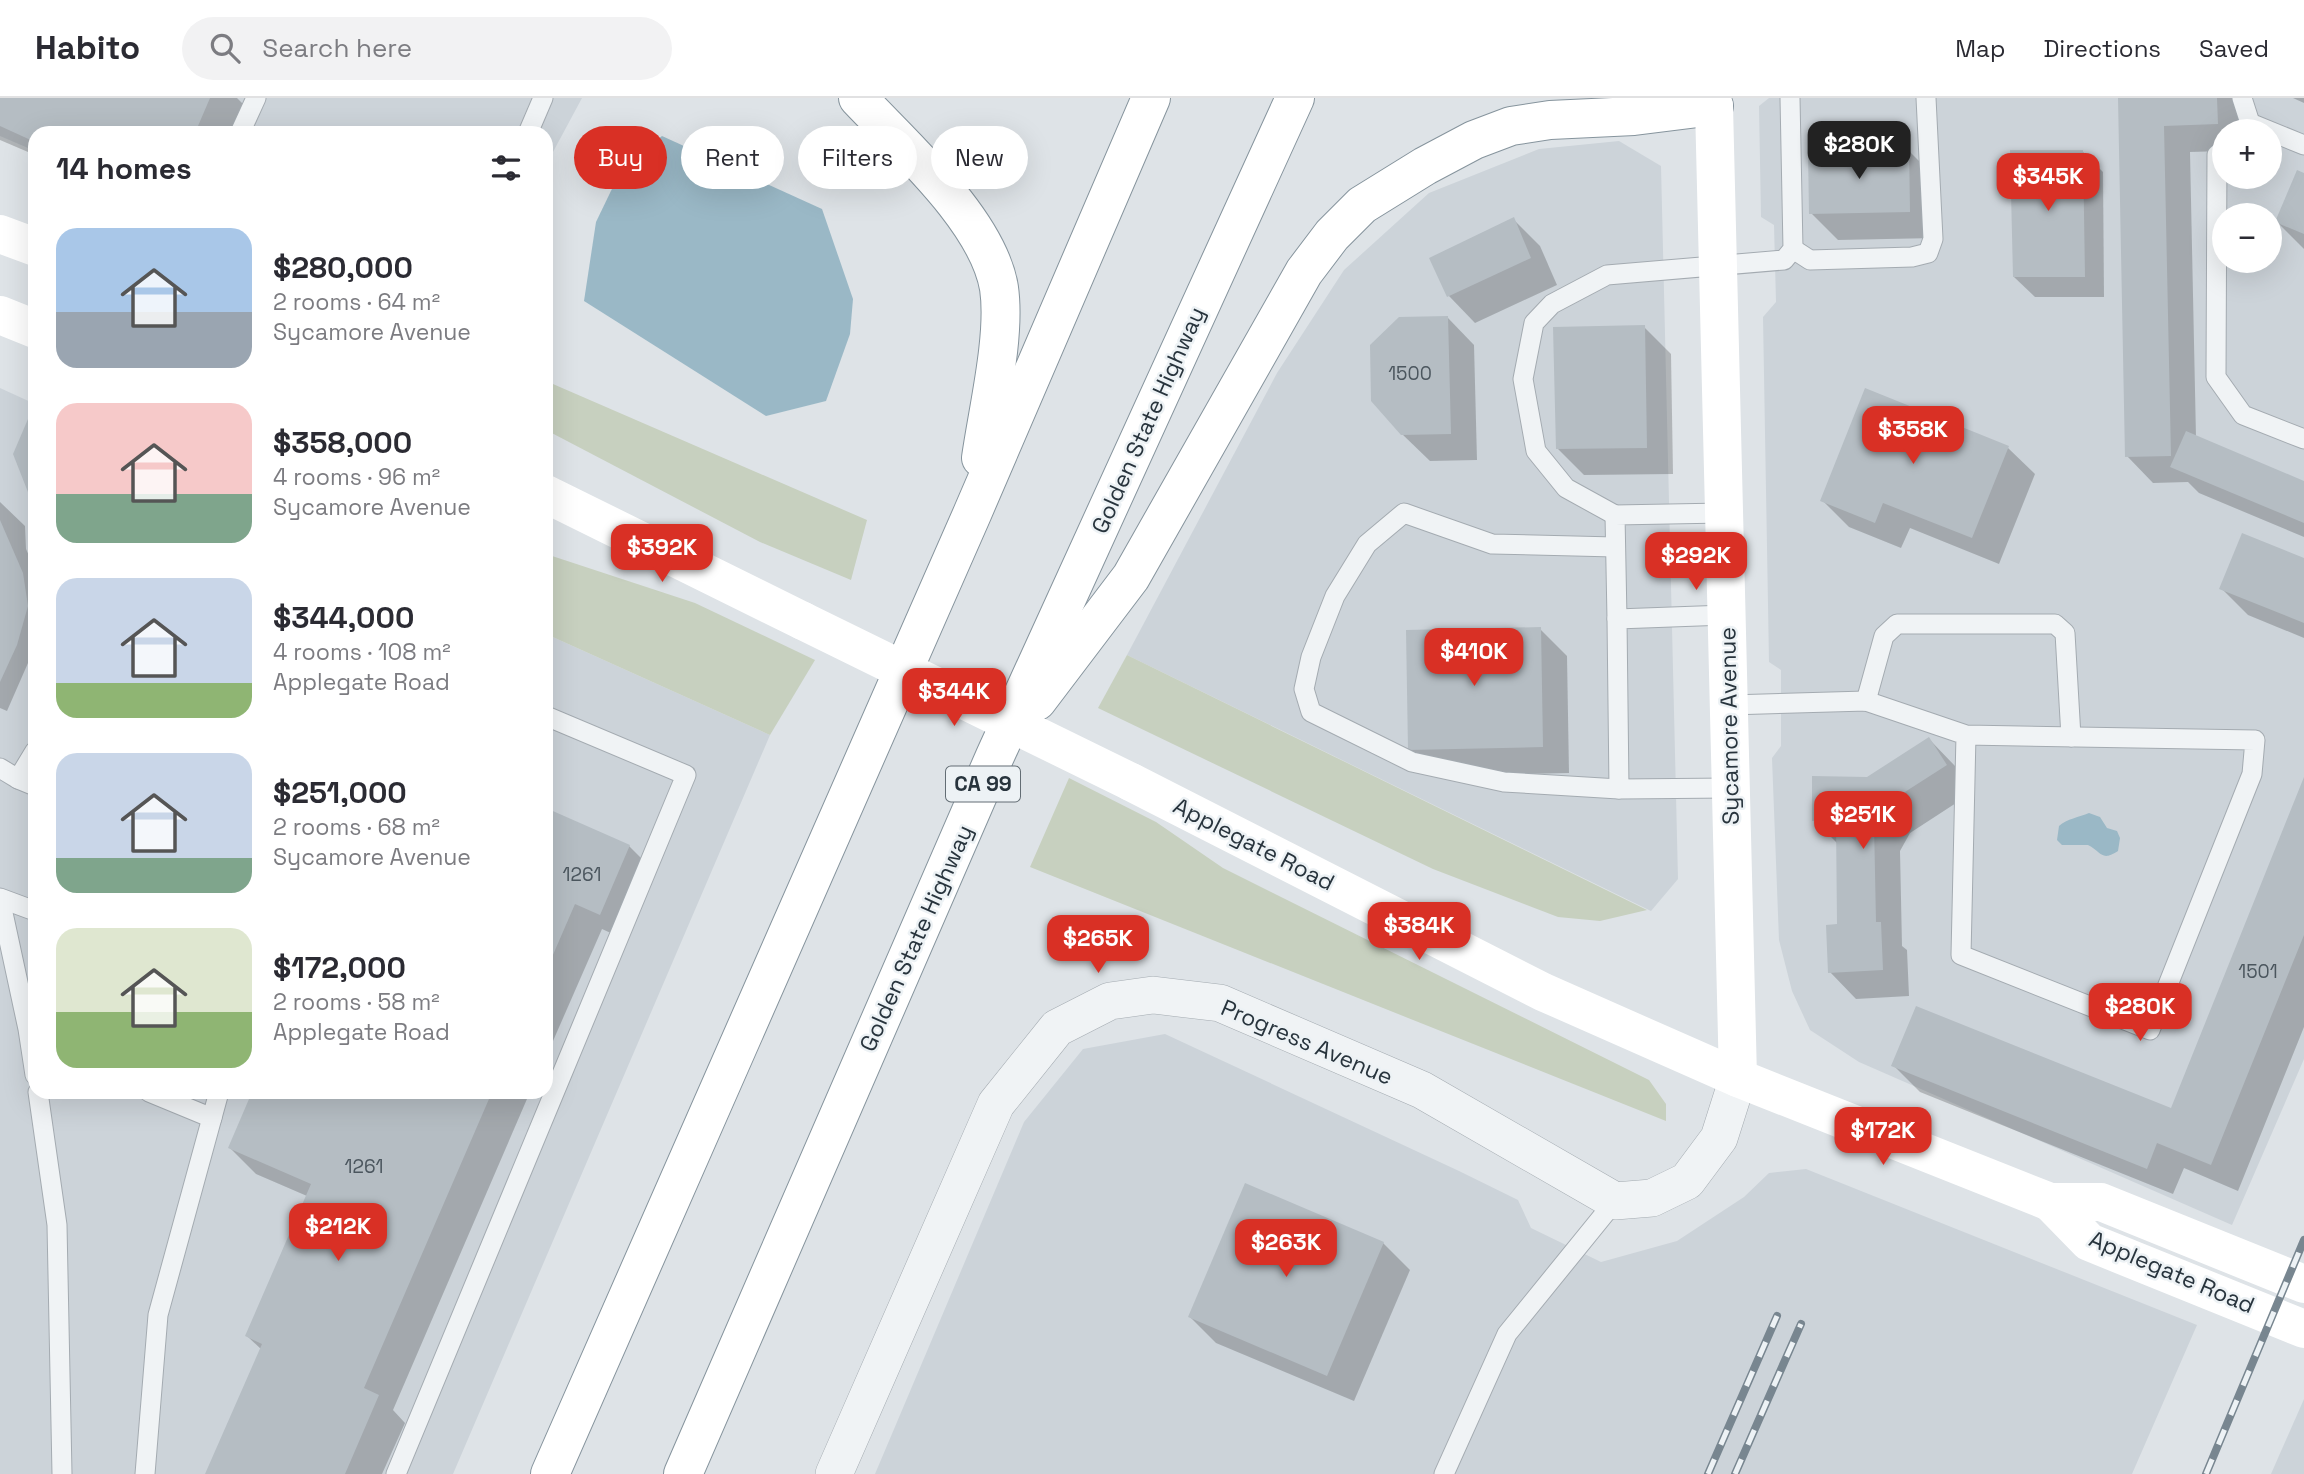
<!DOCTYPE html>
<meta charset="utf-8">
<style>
:root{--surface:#fff;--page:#f2f2f3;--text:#2b2b33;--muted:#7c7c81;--line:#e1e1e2;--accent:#d93025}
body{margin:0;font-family:"Space Grotesk",sans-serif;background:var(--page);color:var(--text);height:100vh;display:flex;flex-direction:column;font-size:26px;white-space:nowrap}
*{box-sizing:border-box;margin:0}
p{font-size:23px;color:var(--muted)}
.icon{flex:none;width:38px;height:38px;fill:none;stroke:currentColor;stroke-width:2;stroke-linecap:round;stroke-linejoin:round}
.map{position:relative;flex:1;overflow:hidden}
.details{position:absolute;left:28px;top:28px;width:525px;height:973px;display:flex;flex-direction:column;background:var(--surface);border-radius:21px;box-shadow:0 7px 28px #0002}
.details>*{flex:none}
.hud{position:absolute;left:574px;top:28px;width:665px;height:63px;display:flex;gap:14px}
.controls{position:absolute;left:2212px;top:21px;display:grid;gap:14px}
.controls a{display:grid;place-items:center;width:70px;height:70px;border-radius:50%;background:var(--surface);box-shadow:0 7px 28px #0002;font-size:35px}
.price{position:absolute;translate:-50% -60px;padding:0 16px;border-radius:14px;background:var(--accent);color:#fff;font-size:23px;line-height:46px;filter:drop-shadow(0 2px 4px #0008)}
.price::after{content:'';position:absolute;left:50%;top:42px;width:21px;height:16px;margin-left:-10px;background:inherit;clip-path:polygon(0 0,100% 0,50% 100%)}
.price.active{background:#222;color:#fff}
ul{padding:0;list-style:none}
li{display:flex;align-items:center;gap:21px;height:175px;padding:0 28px}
li span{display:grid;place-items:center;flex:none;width:196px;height:140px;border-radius:21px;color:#555}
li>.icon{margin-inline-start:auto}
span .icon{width:84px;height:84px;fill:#fffc;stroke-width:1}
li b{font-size:30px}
h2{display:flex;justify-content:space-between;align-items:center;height:84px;padding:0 28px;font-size:30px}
.pill{padding:0 24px;border-radius:32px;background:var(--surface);box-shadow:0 7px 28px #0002;font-size:24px;line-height:63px}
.pill.active{background:var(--accent);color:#fff}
header{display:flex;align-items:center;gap:42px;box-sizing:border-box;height:98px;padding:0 35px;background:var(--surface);border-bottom:2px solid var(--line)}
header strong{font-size:33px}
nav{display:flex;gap:38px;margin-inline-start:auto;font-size:24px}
.search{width:490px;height:63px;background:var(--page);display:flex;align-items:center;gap:18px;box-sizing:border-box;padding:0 24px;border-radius:38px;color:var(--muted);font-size:26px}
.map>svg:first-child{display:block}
</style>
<header>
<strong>Habito</strong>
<div class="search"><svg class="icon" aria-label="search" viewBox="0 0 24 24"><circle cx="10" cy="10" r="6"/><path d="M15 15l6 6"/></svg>Search here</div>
<nav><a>Map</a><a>Directions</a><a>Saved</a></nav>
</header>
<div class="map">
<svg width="2304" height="1376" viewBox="0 0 2304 1376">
<rect width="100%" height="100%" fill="#dee3e7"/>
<g fill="#ccd3d9" fill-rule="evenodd">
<polygon points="0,0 582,0 546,67 546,35 35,35 35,53 0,38"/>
<path d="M1769 0H2304V961L2232 1127 1859 964 1810 932 1792 893 1779 842 1772 660 1781 648V572L1769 564 1763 219 1776 204 1774 127 1761 119 1759 8ZM2224 33H2270V79H2224ZM2224 117H2270V163H2224Z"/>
<polygon points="1619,43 1661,68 1678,781 1651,813 1127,557 1277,275 1344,172 1429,95 1539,51"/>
<polygon points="0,290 35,306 35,994 546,994 546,536 770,637 453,1376 0,1376"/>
<polygon points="1165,936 1459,1073 1518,1102 1531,1130 1601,1164 1677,1143 1744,1099 1769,1075 1806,1071 2197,1227 2132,1376 875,1376 1024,1024 1083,951"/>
<polygon points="2304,1301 2304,1376 2271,1376"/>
</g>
<g fill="#c7d0bf">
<polygon points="546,283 867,422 851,482 760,444 546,332"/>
<polygon points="546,456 695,505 815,562 770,637 546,536"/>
<polygon points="1127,557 1647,812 1600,823 1558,819 1433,771 1098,610"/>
<polygon points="1069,680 1156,724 1223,770 1649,982 1666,1006 1666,1023 1030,769"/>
</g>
<g fill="#9ab8c6">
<polygon points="662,38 822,111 853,201 850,236 826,303 766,318 584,203 596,124 623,68"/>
<path d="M2089 715 2100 719 2107 730 2117 733 2120 740 2118 753C2101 764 2102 754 2088 747H2062L2057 742 2059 728C2067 721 2079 719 2089 715Z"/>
</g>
<g fill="#0003">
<polygon points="0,0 237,0 245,8 233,35 35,35 35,57 0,42"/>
<polygon points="2120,0 2242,0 2243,33 2224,33 2224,53 2190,54 2196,339 2304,385 2304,439 2199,395 2188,384 2153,385 2127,358"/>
<polygon points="2293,0 2304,0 2304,5"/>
<polygon points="1908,52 1935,79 1936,140 1838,142 1811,115"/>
<polygon points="2082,53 2103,74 2104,199 2035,199 2014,179"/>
<polygon points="2304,77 2304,151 2277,124"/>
<polygon points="1513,121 1540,148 1557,187 1475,225 1449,198 1431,161"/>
<polygon points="1448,220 1474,247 1477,362 1430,363 1402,336"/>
<polygon points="1644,229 1671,256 1673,376 1584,377 1558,351"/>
<polygon points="2008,350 2035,376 1999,466 1910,430 1901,450 1849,429 1822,402"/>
<polygon points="0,404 25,428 26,451 35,471 35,568 28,565 7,613 0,610"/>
<polygon points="2304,462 2304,540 2248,517 2221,490"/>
<polygon points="1540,531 1567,558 1569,675 1436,678 1410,651"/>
<polygon points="1929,641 1955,668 1973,694 1910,735 1900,753 1902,848 1907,852 1909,898 1856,901 1830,874 1839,827 1838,746 1814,722 1867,680"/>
<polygon points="2304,683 2304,929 2238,1093 2184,1070 2173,1096 1920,994 1893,967 2172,1012"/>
<polygon points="546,712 629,748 656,775 626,842 602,831 546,959"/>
<polygon points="254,994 530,994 393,1312 405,1325 382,1376 207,1376 262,1252 247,1238 307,1098 256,1076 230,1050"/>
<polygon points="1383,1145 1410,1172 1354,1303 1216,1245 1190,1219"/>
</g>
<g fill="#b5bdc3">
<polygon points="0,0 210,0 195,35 35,35 35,44 0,28"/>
<polygon points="2118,0 2217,0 2218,26 2164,28 2171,358 2125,359"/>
<polygon points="1909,50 1910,114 1809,116 1808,53"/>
<polygon points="2010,52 2083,52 2085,179 2013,179"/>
<polygon points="2297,72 2304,75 2304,136 2275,124"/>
<polygon points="1514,119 1531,160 1447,199 1429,160"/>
<polygon points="1448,218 1451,336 1401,337 1371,303 1370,247 1399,219"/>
<polygon points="1645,227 1647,350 1556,351 1553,229"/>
<polygon points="1865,290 2009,348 1972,440 1883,405 1875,425 1820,403"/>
<polygon points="31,314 35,316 35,412 13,356"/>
<polygon points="2186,333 2304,383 2304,425 2170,369"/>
<polygon points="0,422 23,475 28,508 17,547 0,584"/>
<polygon points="2242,435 2304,460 2304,525 2219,491"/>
<polygon points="1541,529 1543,649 1408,652 1406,532"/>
<polygon points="1929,639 1947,667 1883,708 1874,725 1876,824 1881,824 1883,872 1828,875 1826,827 1837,826 1836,723 1812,723 1812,678 1867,679"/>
<polygon points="2304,679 2304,837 2211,1067 2157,1045 2147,1071 1891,968 1916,908 2171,1010"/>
<polygon points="546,710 630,747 600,817 575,806 546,873"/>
<polygon points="252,994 492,994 364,1290 379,1297 345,1376 205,1376 262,1246 245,1238 311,1086 228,1050"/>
<polygon points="1245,1085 1384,1144 1327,1278 1188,1219"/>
</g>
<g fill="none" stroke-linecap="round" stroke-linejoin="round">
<g stroke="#a4abb1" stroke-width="21">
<g id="lane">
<polyline points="2242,0 2250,25"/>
<polyline points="2242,33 2250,25 2304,47"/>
<polyline points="240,35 256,0"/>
<polyline points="528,35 543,0"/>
<polyline points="2224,51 2217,57 2216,279 2243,317 2304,341"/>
<polyline points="1793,151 1810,162 1912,159 1928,155 1933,141 1926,0"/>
<polyline points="1615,417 1566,390 1536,353 1523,281 1534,225 1552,206 1607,177 1784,162 1793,151 1790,0"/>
<polyline points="1615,449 1492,446 1404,415 1367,446 1335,498 1311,559 1304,591 1311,614 1412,664 1504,684 1619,691"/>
<polyline points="1726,517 1617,521 1619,691 1730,690"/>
<polyline points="1617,521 1615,417 1723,415"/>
<polyline points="1866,603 1884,538 1897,526 2055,526 2065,535 2071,639"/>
<polyline points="1729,607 1866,603 1966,637 1961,857 2150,932 2252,676 2255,642 1966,637"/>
<polyline points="0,670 18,681 35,653"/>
<polyline points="18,681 35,688"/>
<polyline points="0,800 35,813"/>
<polyline points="0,801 28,931 35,977"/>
<polyline points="38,994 57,1127 62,1376"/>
<polyline points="149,994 212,1020"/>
<polyline points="145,1376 158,1217 219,994"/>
<polyline points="396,1376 686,677 546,618"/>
<polyline points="1444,1376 1507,1236 1615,1103"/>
</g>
</g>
<g stroke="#a4abb1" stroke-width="38">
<polyline id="street" points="834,1376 996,1006 1057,930 1110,903 1153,897 1220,905 1422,992 1615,1103 1652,1100 1687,1083 1719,1040 1738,980"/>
</g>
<g stroke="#86949d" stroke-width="40">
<g id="highway">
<path d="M858 0C904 49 988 123 999 190 1006 238 988 311 981 360"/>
<polyline points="1037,603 1131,479 1304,174 1332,137 1362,107 1425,68 1474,42 1511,28 1550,22 1634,18 1714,8"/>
<polyline points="550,1376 972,416 1151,0"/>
<polyline points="683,1376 995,658 1295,0"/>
</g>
</g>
<use href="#lane" stroke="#f0f3f5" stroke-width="19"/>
<use href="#street" stroke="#f0f3f5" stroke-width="37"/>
<g stroke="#fff" stroke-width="38">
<polyline points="1714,8 1738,980"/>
<polyline points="0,136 35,149"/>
<polyline points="0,217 35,231"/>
<polyline points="546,396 803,523"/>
<polyline points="1131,684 1543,894 1738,980 2050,1104 2101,1104 2304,1186"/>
<polyline points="2050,1104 2089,1144 2304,1231"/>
</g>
<use href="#highway" stroke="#fff" stroke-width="38"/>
<g stroke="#788690" stroke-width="8">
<g id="rail">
<polyline points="1708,1376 1777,1218"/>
<polyline points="1735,1376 1801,1226"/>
<polyline points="2206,1376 2304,1142"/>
</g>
</g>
<use href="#rail" stroke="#edf2f5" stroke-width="5" stroke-dasharray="16" stroke-linecap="butt"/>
<polyline stroke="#fff" stroke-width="38" points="803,523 1131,684"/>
</g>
<g text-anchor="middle" stroke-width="5" stroke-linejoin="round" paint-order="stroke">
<g font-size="19" fill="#4b565e">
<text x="1410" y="282">1500</text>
<text x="582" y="783">1261</text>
<text x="2258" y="880">1501</text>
<text x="364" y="1075">1261</text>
</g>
<rect fill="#edf2f5" stroke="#636d74" stroke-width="2" x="946" y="668.5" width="74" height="35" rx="5"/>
<g font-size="21" font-weight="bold" fill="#28343d">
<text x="983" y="693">CA 99</text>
</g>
<g font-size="23" fill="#28343d" stroke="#edf2f5">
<text transform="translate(1148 322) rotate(-66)" y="8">Golden State Highway</text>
<text transform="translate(1729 628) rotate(-91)" y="8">Sycamore Avenue</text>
<text transform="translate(1254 746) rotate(27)" y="8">Applegate Road</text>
<text transform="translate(916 840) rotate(-66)" y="8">Golden State Highway</text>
<text transform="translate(1307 944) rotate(23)" y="8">Progress Avenue</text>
<text transform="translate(2172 1174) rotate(23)" y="8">Applegate Road</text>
</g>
</g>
</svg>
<div class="controls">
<a>+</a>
<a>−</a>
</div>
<b class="price active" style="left:1859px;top:83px">$280K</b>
<b class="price" style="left:2048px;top:115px">$345K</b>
<b class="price" style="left:1913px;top:368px">$358K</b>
<b class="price" style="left:662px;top:486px">$392K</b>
<b class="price" style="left:1696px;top:494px">$292K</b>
<b class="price" style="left:1474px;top:590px">$410K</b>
<b class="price" style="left:954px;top:630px">$344K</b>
<b class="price" style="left:1863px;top:753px">$251K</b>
<b class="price" style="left:1419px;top:864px">$384K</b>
<b class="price" style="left:1098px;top:877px">$265K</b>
<b class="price" style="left:2140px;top:945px">$280K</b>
<b class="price" style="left:1883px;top:1069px">$172K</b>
<b class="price" style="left:338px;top:1165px">$212K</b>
<b class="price" style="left:1286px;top:1181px">$263K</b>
<div class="hud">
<a class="pill active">Buy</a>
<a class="pill">Rent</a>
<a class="pill">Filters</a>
<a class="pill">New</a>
</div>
<section class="details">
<h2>14 homes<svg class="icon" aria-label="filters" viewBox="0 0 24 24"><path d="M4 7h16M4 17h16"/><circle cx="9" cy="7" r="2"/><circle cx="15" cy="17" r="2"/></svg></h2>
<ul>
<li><span style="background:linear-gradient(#a9c7e8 60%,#9aa5b1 0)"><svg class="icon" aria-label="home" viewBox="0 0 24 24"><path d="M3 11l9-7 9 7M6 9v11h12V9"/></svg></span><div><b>$280,000</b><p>2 rooms · 64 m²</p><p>Sycamore Avenue</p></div></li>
<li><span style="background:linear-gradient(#f6c9c9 65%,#7fa58c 0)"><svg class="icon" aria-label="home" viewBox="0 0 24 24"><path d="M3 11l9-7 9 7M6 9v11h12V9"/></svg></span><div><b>$358,000</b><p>4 rooms · 96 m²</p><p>Sycamore Avenue</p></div></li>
<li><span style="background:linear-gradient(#c9d6e8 75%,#8fb573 0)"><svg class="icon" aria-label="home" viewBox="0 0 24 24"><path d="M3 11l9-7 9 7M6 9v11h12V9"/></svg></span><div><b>$344,000</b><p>4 rooms · 108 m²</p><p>Applegate Road</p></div></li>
<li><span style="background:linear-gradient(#c9d6e8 75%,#7fa58c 0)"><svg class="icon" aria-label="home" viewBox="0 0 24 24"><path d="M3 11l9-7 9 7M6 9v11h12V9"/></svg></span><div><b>$251,000</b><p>2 rooms · 68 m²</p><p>Sycamore Avenue</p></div></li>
<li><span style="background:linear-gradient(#dfe7d0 60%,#8fb573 0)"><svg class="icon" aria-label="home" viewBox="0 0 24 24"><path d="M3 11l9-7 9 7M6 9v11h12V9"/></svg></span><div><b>$172,000</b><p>2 rooms · 58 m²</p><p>Applegate Road</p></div></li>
</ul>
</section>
</div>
